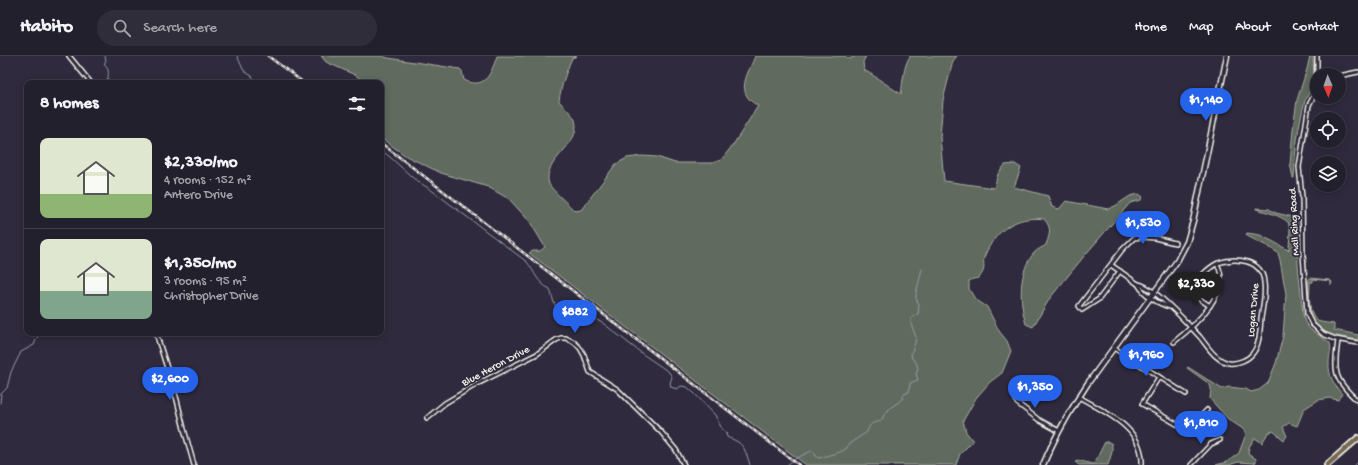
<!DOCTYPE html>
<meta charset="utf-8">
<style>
:root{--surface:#23202e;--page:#2f2d3a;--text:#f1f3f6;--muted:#a3a3aa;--line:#403e4a;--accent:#2563eb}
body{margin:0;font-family:"Gochi Hand",sans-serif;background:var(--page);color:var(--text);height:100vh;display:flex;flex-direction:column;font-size:15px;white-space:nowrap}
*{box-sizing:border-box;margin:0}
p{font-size:13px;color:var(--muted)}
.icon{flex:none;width:22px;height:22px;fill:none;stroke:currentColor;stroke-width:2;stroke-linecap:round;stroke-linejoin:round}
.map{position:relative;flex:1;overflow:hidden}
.side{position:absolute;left:24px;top:24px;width:360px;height:256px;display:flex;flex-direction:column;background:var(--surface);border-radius:8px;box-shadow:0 2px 10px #0003,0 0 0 1px var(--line)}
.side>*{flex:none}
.needle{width:26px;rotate:178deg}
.tools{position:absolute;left:1310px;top:12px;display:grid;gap:8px}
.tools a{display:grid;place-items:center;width:36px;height:36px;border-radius:50%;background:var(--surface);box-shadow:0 2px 10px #0003,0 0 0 1px var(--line);font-size:20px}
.price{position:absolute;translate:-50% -34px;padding:0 9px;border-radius:14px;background:var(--accent);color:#fff;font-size:13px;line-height:26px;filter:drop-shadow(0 1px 2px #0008)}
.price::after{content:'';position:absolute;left:50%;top:24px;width:12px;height:9px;margin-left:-6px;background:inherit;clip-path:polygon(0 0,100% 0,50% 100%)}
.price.selected{background:#222;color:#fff}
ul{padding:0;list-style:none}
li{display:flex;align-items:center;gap:12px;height:100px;padding:0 16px}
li+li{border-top:1px solid var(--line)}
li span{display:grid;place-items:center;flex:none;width:112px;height:80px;border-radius:8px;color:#555}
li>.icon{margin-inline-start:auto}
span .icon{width:48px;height:48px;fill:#fffc;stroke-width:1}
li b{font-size:17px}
h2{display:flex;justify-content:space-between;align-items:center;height:48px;padding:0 16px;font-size:17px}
header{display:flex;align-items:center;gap:24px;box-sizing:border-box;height:56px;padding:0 20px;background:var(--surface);border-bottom:1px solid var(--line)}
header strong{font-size:19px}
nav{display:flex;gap:22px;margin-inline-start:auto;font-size:14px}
.search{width:280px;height:36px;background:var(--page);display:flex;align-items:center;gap:10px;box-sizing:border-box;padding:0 14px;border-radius:22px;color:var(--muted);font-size:15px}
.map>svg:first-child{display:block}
</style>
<header>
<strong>Habito</strong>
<div class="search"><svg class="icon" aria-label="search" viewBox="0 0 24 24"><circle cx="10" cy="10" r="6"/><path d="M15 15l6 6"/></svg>Search here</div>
<nav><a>Home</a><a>Map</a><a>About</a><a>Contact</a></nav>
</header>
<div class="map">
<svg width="1358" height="409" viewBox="0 0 1358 409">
<rect width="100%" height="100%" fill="#2f2a3d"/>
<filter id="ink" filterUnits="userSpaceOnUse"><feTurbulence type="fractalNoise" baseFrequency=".025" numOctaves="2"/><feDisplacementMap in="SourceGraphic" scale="8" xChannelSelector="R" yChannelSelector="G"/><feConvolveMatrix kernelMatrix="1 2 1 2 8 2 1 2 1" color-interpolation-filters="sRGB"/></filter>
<g filter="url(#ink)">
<g fill="#616a5e" stroke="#aaaea3">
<path d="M321 0H382L388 2 460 13 462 15 464 24C485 34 491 18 497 0H577L572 2C566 16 561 30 559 45 563 50 573 58 575 64 583 89 541 104 549 128 551 133 570 150 575 155L581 154 616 108 627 102 642 100 657 101 675 107H712L721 104 733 89 758 50C755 48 752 46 750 44 737 31 750 14 755 0H845L849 3 856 0H866L863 6 864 14C877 21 888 30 901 38 903 26 903 11 910 0H957L953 5 943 44 940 81 944 125 994 132 998 118 1005 109 1015 108 1021 112 1014 131 1048 140 1052 151 1059 153 1066 145 1108 153 1115 150 1130 140 1139 138 1143 141 1141 144 1130 147 1085 199 1050 242 1033 271 1026 268C1019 245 1018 214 1035 196 1038 193 1043 191 1046 189 1050 177 1052 172 1044 163 1016 159 996 174 985 199 981 208 988 211 979 222L973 223 969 225V233L975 243 987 251 999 275 1007 285 1011 295 1002 317 990 326 976 342 963 365 966 376 973 385 960 398 956 409H806L529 197 533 195H540L545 191 530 166 509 143 488 131 441 117 406 100 381 82V27H367L355 19 326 6Z"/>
<path d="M1310 0H1313C1313 10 1315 22 1312 31 1310 36 1307 40 1305 45 1298 69 1295 97 1294 122H1293L1290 108 1293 73 1297 44 1307 13Z"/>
<path d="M1256 152 1269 153 1276 157 1297 162 1298 209 1303 258 1305 266 1310 273 1330 287C1332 293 1329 300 1329 306 1328 319 1334 329 1342 338L1338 344 1330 342 1318 344 1304 353 1297 370 1289 367 1283 371 1287 380 1284 384 1273 375 1268 377 1262 387 1255 382 1249 391 1248 397 1256 403V406L1254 407 1238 406 1229 409H1216L1227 406 1239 397 1246 378 1243 373 1228 363 1210 343 1211 331 1208 327 1187 312 1188 311 1222 333 1229 331 1246 333 1251 336 1259 334 1268 327 1276 307 1283 280 1286 238 1280 204 1278 197 1267 190 1247 180 1246 178 1247 177 1260 179 1274 186 1288 194 1289 193 1290 173 1288 166C1279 159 1267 156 1256 153Z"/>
<path d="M1310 222 1329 224 1331 225 1332 227 1331 229V225L1313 223V226H1310C1310 237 1307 259 1318 265 1323 267 1329 267 1334 268V274L1358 279V284C1340 281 1314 278 1310 257 1308 247 1309 236 1308 226Z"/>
<path d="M1105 386H1109L1112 388V396L1108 409H1079L1075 406C1081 403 1088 408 1094 408Z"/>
</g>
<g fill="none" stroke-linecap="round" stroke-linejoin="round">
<g stroke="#939da8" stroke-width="1">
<path d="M105 0 106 5 104 7C109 13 110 19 106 27"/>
<polyline points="237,0 244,15 252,20 256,27"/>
<path d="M381 94 390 101 413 122 434 136 527 206C535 216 537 227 550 233L554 247 557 252 561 255 573 256 592 261 604 268 644 299 669 316 672 321 670 327 671 331 677 333 681 330 687 331 694 337 715 359 722 373 728 378H726L727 381C730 383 733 383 736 385 745 389 747 400 750 409"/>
<polyline points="0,347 1,338 7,332 11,316 21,296 34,289 39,277"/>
<path d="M795 403 811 395 814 396 816 400 819 402 840 396 846 393 849 388 867 376C871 366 871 368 881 365L885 357 888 355 889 353C894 348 903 346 904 338L909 336 910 327 918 324 916 318 918 312 916 306 912 303 911 298 915 287 916 281 911 268V262L918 258 919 248 916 243V237L922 213"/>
<polyline points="787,409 791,406"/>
<polyline points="1355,409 1358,406"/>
</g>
<g stroke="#f4f1e8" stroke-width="6">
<g id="street">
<polyline points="69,0 91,27"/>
<polyline points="1317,0 1317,22"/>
<polyline points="1339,20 1358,16"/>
<polyline points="1317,34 1309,49 1299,111 1302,141 1303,198 1307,258 1312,268 1323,278 1335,283 1358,287"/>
<path d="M1111 209 1138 228C1144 239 1158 248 1170 251"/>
<polyline points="1120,215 1099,243 1082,254 1079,250 1122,194 1134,182 1143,181 1155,182 1175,187"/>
<path d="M1138 228C1154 230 1188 268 1200 281 1208 291 1215 304 1229 307 1237 308 1248 304 1253 297 1260 288 1260 274 1261 262 1263 250 1266 237 1264 226 1262 203 1235 201 1218 207 1208 212 1194 225 1192 236L1195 240 1210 250"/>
<polyline points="156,277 177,344 184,373 194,409"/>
<path d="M1338 284C1334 316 1333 323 1358 345"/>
<path d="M1174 286C1193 271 1233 235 1217 208"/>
<polyline points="1114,292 1186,338"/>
<polyline points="1159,321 1142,348 1187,374 1207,354"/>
<polyline points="1019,326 1015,339 1017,347 1039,364 1059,375"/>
<path d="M1079 341C1106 357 1144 372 1142 409"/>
<polyline points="427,362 445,347 479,327 537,298 556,284 561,282 566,282 574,286 580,292 584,299 590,316 617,333 661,376 676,394 684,409"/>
<polyline points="1191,409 1211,388 1220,384"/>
</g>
</g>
<g stroke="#f4f1e8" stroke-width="7">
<path id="secondary" d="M1043 409C1055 380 1071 353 1088 327L1177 205 1187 186 1193 165 1227 0"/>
</g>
<g stroke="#f4f1e8" stroke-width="8">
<polyline id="primary" points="1327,409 1358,382"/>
</g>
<use href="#street" stroke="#2f2a3d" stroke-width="3"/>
<use href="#secondary" stroke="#2f2a3d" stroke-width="4"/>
<use href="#primary" stroke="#766a54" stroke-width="4.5"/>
<g stroke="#f4f1e8" stroke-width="2.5">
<g id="rail">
<polyline points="268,0 304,27"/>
<polyline points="381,87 799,409"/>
</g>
</g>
<use href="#rail" stroke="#2f2a3d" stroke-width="1" stroke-dasharray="3" stroke-linecap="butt"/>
</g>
</g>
<g text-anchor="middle" stroke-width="3.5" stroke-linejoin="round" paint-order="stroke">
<g font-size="11" fill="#f4f1e8" stroke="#2f2a3d">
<text transform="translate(1293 166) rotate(-93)" y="4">Mall Ring Road</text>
<text transform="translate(1252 254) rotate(-85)" y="4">Logan Drive</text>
<text transform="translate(495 309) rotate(-28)" y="4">Blue Heron Drive</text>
</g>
</g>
</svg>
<div class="tools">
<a><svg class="needle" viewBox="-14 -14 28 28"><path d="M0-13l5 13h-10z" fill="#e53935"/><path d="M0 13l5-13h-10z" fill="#a3a3aa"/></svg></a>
<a><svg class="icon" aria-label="locate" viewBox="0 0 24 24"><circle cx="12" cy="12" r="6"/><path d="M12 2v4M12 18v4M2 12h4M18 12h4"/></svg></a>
<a><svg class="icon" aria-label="layers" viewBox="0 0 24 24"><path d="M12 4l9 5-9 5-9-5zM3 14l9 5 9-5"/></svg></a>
</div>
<b class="price" style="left:1206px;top:66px">$1,140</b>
<b class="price" style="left:1143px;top:189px">$1,530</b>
<b class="price selected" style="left:1196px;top:250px">$2,330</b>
<b class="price" style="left:575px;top:278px">$882</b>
<b class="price" style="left:1146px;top:321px">$1,960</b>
<b class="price" style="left:170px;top:345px">$2,600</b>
<b class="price" style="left:1035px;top:353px">$1,350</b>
<b class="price" style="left:1201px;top:389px">$1,810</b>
<section class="side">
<h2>8 homes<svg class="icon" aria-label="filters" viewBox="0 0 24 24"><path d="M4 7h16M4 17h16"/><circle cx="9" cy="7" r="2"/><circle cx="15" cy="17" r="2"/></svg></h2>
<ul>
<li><span style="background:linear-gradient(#dfe7d0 70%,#8fb573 0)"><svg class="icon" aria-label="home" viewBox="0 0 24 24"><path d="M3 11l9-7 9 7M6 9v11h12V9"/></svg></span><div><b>$2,330/mo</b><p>4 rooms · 152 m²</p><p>Antero Drive</p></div></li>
<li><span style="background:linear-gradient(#dfe7d0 65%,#7fa58c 0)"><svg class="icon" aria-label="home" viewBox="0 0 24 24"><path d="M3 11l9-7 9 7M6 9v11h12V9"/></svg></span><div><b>$1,350/mo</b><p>3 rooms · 95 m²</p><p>Christopher Drive</p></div></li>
</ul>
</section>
</div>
